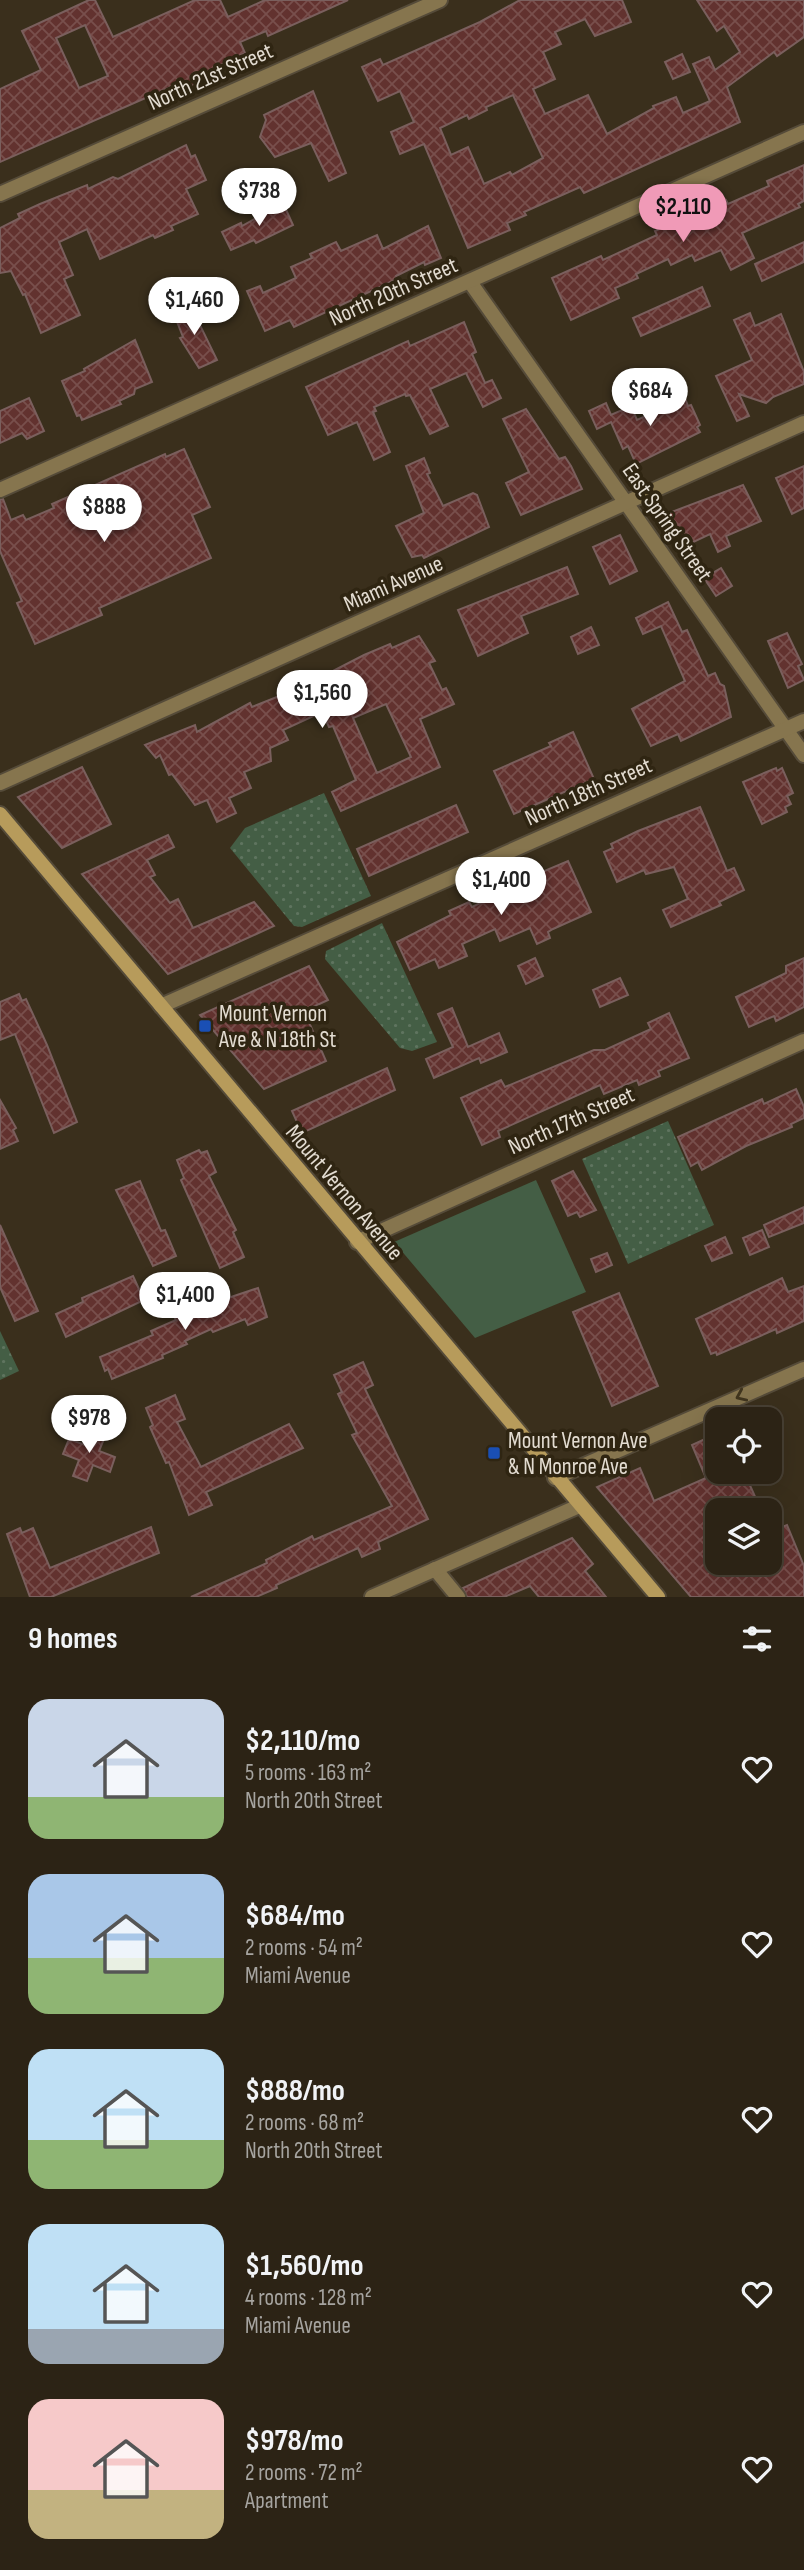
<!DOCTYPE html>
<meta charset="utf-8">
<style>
:root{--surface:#2c2315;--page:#342b1e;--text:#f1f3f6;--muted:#a6a4a0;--line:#484034;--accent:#f09ab7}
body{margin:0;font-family:"Sofia Sans Condensed",sans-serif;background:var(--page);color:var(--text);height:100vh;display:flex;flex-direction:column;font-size:26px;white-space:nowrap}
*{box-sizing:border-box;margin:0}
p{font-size:23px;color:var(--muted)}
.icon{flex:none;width:38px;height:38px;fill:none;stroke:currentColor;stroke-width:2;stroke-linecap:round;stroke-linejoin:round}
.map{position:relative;height:1597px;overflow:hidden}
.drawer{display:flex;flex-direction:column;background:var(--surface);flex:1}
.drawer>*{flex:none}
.controls{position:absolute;left:705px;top:1407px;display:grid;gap:14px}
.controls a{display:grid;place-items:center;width:77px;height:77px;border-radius:14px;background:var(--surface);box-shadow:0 7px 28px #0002,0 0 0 2px var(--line);font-size:35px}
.price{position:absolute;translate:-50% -60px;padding:0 16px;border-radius:24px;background:#fff;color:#222;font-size:23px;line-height:46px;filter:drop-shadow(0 2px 4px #0008)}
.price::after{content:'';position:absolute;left:50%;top:42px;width:21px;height:16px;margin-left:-10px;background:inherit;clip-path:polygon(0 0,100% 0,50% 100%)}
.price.active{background:var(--accent);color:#111}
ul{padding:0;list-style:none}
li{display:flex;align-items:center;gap:21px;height:175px;padding:0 28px}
li span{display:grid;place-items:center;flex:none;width:196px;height:140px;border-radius:21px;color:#555}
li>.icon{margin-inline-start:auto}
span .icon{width:84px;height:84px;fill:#fffc;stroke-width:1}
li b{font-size:30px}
h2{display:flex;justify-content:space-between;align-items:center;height:84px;padding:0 28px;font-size:30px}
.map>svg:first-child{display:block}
</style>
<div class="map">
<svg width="804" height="1597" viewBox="0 0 804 1597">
<defs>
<pattern id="grass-dots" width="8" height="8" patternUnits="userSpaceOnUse" patternTransform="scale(1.75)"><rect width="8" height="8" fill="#445e45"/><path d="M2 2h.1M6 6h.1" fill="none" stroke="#5f745f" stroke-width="1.8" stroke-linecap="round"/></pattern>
<pattern id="building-cross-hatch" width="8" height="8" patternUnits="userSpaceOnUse" patternTransform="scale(1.75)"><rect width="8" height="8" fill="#62322f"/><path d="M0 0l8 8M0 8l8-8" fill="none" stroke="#784f4c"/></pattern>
</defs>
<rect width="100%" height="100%" fill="#3a2f1c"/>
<g fill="url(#grass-dots)">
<polygon points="324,793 371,896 302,927 294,926 230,848 245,828"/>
<polygon points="382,923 437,1042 412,1051 400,1048 325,959 326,951"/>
<polygon points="668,1121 714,1225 628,1264 582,1159"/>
<polygon points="0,1331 19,1371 0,1380"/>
</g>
<polygon fill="#445e45" points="536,1180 586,1292 475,1338 394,1242"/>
<g fill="url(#building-cross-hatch)" stroke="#7a5f5d" stroke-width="2" fill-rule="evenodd">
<path d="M89 0H95L113 37 195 0H220L228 17 265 0H348L268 36 266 31 240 42 245 53 196 77 198 83 182 90 175 85 0 162V89L41 70 22 31ZM85 25 108 76 79 88 56 38Z"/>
<path d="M520 0H622L631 22 595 36 585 19 555 32 561 44 543 52 555 79 533 89 545 114 588 95 607 134 654 108 653 106 676 97 683 113 710 101 693 64 709 57 715 70 740 52 724 26 717 31 697 0H804V37L777 56 774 52 727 87 740 122 584 193 580 187 524 212 526 215 507 223 510 230 468 248 424 144 400 154 391 132 414 122 400 91 378 101 362 67 380 59 383 65 480 22ZM513 95 543 158 512 175 510 172 484 184 468 147 451 155 440 128 467 115 469 119 487 110 486 107Z"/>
<polygon points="682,54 690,72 673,79 665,62"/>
<polygon points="313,91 346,173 329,181 311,143 275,157 260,137 266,120 264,115"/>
<polygon points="186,145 191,157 195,155 206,180 186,189 198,214 171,226 173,230 155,238 153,235 100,259 87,229 59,242 73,275 64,279 80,315 41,333 25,294 23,295 11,271 0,273 0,228 20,218 18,214 40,204 87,185 88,189 113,177 118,179"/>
<polygon points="804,165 804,201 798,204 800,207 742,233 754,258 731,270 721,250 695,261 692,255 671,265 668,259 636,274 638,278 615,288 619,298 571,320 552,278 601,256 603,260 657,235 655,231 726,200 728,204 769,186 767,181"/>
<polygon points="283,203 293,225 256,243 254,240 231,250 222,232 241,223 242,226"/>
<polygon points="428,226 441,258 425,265 424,262 396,276 397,279 294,327 290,320 265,331 247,291 260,286 263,293 296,278 291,267 312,258 310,254 336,242 341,251 377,235 383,249"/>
<polygon points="804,242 804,262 762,281 755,264"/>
<polygon points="702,287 710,306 641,336 633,318"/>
<polygon points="185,303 194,323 198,321 217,360 199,368 180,338 183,337 172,309"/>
<polygon points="750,313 755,326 781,314 804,372 804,384 773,397 766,403 739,394 749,416 737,421 716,376 752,360 734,320"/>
<polygon points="464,322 476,352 472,354 485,383 492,380 501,398 483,407 466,373 430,389 448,426 430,434 410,395 406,396 405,394 374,407 376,411 373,412 390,452 374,460 357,422 328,435 306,387 408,341 410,346"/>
<polygon points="135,340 152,382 135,389 134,394 119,401 121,404 82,420 80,415 77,416 62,381 85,371 84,369"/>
<polygon points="29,398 44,431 27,439 22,433 0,443 0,411"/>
<polygon points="685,398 688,406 691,405 700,425 697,427 700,432 636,464 628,446 623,449 611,422 597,429 589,411 606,403 611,415 631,406 637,420"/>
<polygon points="526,409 559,459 565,457 571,466 582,489 521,515 506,483 529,472 503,419"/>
<polygon points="184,449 210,507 192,515 211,558 99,608 102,615 35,644 17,603 22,601 0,551 0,500 3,499 11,520 23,515 26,520 54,508 52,504 165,454 166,457"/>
<polygon points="424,458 430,473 427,474 443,506 473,493 477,495 489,527 424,558 422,555 412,557 396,526 424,513 406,466"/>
<polygon points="804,466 804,508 792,514 776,478"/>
<polygon points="743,485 761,521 726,536 730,546 718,552 710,534 685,546 669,513"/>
<polygon points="620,535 637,571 610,584 593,547"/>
<polygon points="567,567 578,594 521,616 528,633 478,656 458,610"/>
<polygon points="721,568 732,586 716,596 704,578"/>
<polygon points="668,602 682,632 687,630 708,676 715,673 720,684 724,686 731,717 681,741 678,734 651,746 632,709 685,681 661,626 643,634 636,618"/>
<polygon points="591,627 599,645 578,654 571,637"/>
<polygon points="787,633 802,664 798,666 804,680 788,688 768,641"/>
<path d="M419 636 435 661 429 663 442 690 446 688 454 704 420 719 440 767 341 811 332 792 356 780 333 726 329 727 322 712 283 730 288 740 270 748 271 761 244 772 251 788 229 798 236 813 217 822 207 800 195 805 172 774 169 775 160 755 156 758 145 745 195 725 197 732 250 703 252 707 302 687 364 655 390 644 392 648ZM386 704 411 757 377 773 353 718Z"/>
<polygon points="573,732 594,779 514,814 494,771 551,746 549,743"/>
<polygon points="82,767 111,824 62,848 18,797"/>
<polygon points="776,768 777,771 782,768 793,793 787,796 791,804 785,807 787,812 762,824 743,782"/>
<polygon points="456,805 468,832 369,876 357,849"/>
<polygon points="700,807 727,871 734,868 744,890 719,902 721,905 671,927 663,910 688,899 674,867 646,874 644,870 617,882 604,852 613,848 611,844 638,831"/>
<polygon points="168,835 174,847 147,860 155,875 150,877 170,903 178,899 193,928 254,902 274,926 168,974 82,874"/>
<polygon points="568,861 591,912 553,929 548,932 550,938 537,944 530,928 500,941 495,929 462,944 467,956 439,968 435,959 410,970 397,942 451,915 449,911 469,902 472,907 512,888 511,885"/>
<polygon points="535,958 543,976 526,984 518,966"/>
<polygon points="804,958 804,1007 776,1021 774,1016 749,1027 736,997 786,973 786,966"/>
<polygon points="309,966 328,1000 304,1011 326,1061 264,1089 200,1015"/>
<polygon points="620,978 628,995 600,1007 593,990"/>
<polygon points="19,994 22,1001 26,999 47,1045 77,1122 54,1133 15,1034 0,1040 0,1002"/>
<polygon points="452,1008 468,1047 499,1033 507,1052 481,1063 479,1058 434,1078 426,1059 453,1047 438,1014"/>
<polygon points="669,1013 689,1058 658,1071 660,1076 639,1085 637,1080 604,1094 600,1085 498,1131 500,1137 482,1145 461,1098 501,1080 505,1087 594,1050 605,1050 651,1029 648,1023"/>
<polygon points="387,1068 395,1090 302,1133 292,1111"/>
<polygon points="796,1089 804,1107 804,1118 791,1124 792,1127 746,1146 702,1170 698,1162 691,1166 678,1137 762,1099 764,1104"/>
<polygon points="0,1100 16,1128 13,1130 18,1141 0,1149"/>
<polygon points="199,1150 201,1153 207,1151 216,1172 209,1176 236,1230 233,1232 244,1257 220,1268 181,1180 184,1178 177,1160"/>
<polygon points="573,1171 596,1210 580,1217 577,1212 568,1216 552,1181"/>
<polygon points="140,1181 161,1231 165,1230 176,1256 153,1266 116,1190"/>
<polygon points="804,1207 804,1223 769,1237 764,1225"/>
<polygon points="0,1225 38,1311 15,1321 0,1287"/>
<polygon points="762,1230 769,1247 750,1255 743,1238"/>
<polygon points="725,1237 732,1253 712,1261 705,1246"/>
<polygon points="607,1253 612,1265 596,1272 591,1259"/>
<polygon points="133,1276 144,1300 66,1337 56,1314 83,1302 82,1298"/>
<polygon points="782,1278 788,1292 804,1286 804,1321 777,1333 776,1329 717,1355 716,1352 711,1354 696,1319"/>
<polygon points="258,1288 267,1317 248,1325 245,1319 213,1332 211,1329 185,1341 187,1344 162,1355 163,1358 112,1379 108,1369 105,1371 100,1357 153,1335 151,1331 176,1320 174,1316"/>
<polygon points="619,1293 658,1386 612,1406 573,1312"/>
<polygon points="363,1362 373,1385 365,1389 428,1519 378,1542 380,1549 362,1557 358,1548 276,1585 277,1588 256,1597 191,1597 267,1563 266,1560 312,1536 314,1540 392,1506 352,1435 357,1433 338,1394 342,1392 334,1375"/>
<polygon points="175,1395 185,1419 177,1422 201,1467 289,1424 303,1448 206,1492 212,1505 189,1515 169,1462 166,1463 150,1427 153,1425 146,1408"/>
<polygon points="92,1429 106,1434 99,1451 115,1457 110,1472 93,1465 87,1481 73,1476 79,1460 63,1454 69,1439 85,1445"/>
<polygon points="718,1433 718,1472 744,1472 757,1501 736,1510 710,1510 718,1544 718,1563 770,1563 770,1532 787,1525 804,1566 804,1597 691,1597 597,1487 640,1468 654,1501 706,1478 692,1445"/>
<polygon points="151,1527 159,1553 51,1597 30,1597 7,1534 20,1528 22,1533 33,1528 50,1568"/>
<polygon points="572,1538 593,1564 585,1571 606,1597 539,1597 530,1586 504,1597 467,1597 463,1588"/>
</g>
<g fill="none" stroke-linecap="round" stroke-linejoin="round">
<g stroke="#554b39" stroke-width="18">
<g id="street">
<polyline points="0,194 440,0"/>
<polyline points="470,282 804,755"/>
<polyline points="0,490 804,132"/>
<polyline points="0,783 804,423"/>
<polyline points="161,1006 804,721"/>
<polyline points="357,1242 804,1041"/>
<polyline points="555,1478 804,1369"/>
<polyline points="435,1569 458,1597"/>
<polyline points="372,1597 579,1506"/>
</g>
</g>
<g stroke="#554b39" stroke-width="18">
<polyline id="secondary" points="0,814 658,1597"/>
</g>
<use href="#street" stroke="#86754e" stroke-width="14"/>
<use href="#secondary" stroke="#b79b5b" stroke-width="14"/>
</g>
<defs><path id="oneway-chevron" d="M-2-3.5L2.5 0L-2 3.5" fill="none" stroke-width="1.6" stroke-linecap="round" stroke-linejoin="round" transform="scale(1.75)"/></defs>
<use stroke="#40351e" href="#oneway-chevron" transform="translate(741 1396) rotate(156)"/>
<g fill="#1a4fb4" stroke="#2f2512" stroke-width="2.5">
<rect x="198" y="1019" width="14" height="14" rx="3.5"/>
<rect x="487" y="1446" width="14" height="14" rx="3.5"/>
</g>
<g text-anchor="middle" stroke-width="7" stroke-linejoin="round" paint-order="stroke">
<g font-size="23" fill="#e3dcd1" stroke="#2f2512">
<text transform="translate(210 76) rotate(-24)" y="8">North 21st Street</text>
<text transform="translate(393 291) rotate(-24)" y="8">North 20th Street</text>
<text transform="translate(668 522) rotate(55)" y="8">East Spring Street</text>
<text transform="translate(393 583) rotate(-24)" y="8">Miami Avenue</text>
<text transform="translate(588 791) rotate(-24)" y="8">North 18th Street</text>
<text transform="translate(571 1120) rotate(-24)" y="8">North 17th Street</text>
<text transform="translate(345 1192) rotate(50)" y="8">Mount Vernon Avenue</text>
</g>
<g font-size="23" fill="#e3dcd1" stroke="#2f2512" text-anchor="start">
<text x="219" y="1021">Mount Vernon<tspan x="219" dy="26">Ave &amp; N 18th St</tspan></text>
<text x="508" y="1448">Mount Vernon Ave<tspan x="508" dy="26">&amp; N Monroe Ave</tspan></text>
</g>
</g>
</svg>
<div class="controls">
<a><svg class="icon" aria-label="locate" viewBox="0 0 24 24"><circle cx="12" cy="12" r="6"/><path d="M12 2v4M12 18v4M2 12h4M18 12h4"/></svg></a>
<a><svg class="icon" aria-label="layers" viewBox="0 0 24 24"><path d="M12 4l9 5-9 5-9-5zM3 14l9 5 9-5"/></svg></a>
</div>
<b class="price" style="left:259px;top:228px">$738</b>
<b class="price active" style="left:683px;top:244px">$2,110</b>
<b class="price" style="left:194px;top:337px">$1,460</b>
<b class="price" style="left:650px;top:428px">$684</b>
<b class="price" style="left:104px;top:544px">$888</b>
<b class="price" style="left:322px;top:730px">$1,560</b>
<b class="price" style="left:501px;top:917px">$1,400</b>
<b class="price" style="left:185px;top:1332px">$1,400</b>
<b class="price" style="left:89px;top:1455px">$978</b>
</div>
<section class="drawer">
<h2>9 homes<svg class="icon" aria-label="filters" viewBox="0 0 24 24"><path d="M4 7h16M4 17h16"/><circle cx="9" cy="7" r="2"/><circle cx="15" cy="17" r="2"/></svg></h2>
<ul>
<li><span style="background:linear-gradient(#c9d6e8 70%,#8fb573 0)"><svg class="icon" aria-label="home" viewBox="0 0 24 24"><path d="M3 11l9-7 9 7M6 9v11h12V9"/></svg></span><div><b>$2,110/mo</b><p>5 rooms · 163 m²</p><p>North 20th Street</p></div><svg class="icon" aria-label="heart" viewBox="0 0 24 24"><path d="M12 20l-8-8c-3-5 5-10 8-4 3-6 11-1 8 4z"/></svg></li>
<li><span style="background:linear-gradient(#a9c7e8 60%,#8fb573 0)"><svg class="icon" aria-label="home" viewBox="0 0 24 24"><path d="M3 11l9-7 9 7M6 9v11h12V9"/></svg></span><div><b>$684/mo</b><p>2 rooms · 54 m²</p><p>Miami Avenue</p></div><svg class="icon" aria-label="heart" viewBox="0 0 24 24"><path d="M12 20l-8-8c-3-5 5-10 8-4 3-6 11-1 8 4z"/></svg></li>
<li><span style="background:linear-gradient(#bfe0f5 65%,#8fb573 0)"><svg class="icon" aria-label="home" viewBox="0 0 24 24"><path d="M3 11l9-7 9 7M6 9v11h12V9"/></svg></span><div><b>$888/mo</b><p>2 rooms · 68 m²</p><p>North 20th Street</p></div><svg class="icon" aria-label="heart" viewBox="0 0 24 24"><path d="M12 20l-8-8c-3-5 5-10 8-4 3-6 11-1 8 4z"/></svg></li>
<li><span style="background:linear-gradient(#bfe0f5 75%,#9aa5b1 0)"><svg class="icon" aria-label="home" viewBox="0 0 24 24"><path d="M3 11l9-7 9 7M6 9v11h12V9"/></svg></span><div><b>$1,560/mo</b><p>4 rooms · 128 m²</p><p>Miami Avenue</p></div><svg class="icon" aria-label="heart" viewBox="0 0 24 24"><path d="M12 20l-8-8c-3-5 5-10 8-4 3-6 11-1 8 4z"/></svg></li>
<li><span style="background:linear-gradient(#f6c9c9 65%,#c2b280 0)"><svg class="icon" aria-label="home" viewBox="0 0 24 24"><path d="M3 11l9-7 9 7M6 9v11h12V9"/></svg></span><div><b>$978/mo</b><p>2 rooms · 72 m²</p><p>Apartment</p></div><svg class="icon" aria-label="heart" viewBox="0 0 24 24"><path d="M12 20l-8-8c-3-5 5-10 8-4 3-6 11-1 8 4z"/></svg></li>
</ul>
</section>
